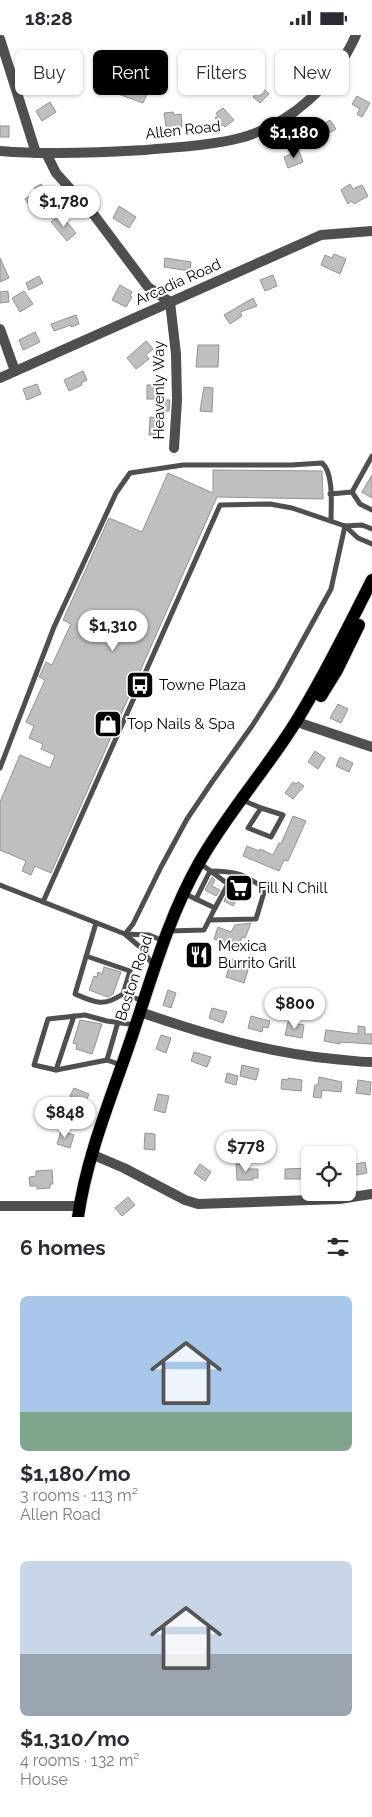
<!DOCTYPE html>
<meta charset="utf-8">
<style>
:root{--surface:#fff;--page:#f7f7f7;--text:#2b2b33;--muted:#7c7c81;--accent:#000}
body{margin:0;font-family:Raleway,sans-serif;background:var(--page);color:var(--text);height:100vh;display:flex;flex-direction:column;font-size:19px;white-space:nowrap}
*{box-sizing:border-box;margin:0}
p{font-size:16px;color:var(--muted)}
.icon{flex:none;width:28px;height:28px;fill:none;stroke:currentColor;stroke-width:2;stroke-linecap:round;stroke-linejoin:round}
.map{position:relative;height:1182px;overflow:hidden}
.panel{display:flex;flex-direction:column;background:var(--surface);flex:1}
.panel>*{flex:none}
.guide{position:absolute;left:15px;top:15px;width:342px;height:45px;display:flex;gap:10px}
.fabs{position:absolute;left:301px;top:1111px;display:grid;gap:10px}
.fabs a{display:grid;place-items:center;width:55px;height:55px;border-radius:8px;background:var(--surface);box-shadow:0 1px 4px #0004;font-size:25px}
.price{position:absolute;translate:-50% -42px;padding:0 11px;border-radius:18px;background:#fff;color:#222;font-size:16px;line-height:32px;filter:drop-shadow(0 1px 2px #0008)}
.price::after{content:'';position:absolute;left:50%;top:30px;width:15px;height:11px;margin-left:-8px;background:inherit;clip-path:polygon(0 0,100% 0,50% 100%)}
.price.active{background:var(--accent);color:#fff}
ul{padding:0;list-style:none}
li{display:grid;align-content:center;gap:10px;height:265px;padding:0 20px}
li span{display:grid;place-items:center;height:155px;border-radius:8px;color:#555}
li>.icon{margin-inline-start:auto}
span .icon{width:90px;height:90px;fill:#fffc;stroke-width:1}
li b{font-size:21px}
h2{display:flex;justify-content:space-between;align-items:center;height:60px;padding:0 20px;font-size:21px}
.chip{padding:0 18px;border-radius:8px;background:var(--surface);box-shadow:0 1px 4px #0004;font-size:18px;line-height:45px}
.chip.active{background:var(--accent);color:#fff}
.status{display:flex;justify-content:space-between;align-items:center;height:35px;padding:0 25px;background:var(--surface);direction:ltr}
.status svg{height:14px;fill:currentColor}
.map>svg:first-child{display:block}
</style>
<div class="status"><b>18:28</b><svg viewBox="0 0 49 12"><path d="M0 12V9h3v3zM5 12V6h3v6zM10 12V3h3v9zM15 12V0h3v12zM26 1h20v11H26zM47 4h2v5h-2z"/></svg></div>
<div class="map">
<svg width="372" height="1182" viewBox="0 0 372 1182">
<rect width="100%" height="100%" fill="#fff"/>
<g fill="#bfbfbf" stroke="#939393">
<polygon points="293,26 307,36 301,43 288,34"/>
<polygon points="64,30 67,40 72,38 77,50 68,53 65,46 60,48 54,33"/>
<polygon points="113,41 127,46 125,51 147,59 143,68 107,55"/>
<polygon points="262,52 269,59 260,68 253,62"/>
<polygon points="357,61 370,68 362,82 357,79 360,74 352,69"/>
<polygon points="50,67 56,77 42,86 36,76"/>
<polygon points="223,73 234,85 225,92 223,90 221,91 215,83 218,81 216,78"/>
<polygon points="173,77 174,80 181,79 182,92 175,92 175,96 169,96 168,91 166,91 164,78"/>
<polygon points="330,85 336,94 320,103 315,94"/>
<rect x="0" y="91" width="9" height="11"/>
<polygon points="299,116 303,127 288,133 284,122"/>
<polygon points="41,149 48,159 46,160 49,164 43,167 41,164 30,171 25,164 36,157 34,153"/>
<polygon points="350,149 353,154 362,150 368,161 354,169 352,166 348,169 341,155"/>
<polygon points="119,171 136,182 129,193 113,183"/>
<polygon points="60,179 76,198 67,206 51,187"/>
<polygon points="334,219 346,224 340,239 321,230 325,220 332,223"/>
<polygon points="0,223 9,243 0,247"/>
<polygon points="165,223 191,227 190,236 164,232"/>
<polygon points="273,240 277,251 265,256 260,245"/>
<polygon points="39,241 43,248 29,255 26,248"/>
<polygon points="120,250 132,257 130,261 132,262 126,272 112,265"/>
<polygon points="8,256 9,267 0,268 0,257"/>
<polygon points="24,256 33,269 20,277 12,263"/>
<polygon points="253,263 257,271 240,277 242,281 230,289 224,280"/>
<polygon points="76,280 79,289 71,292 71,290 54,296 51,289"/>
<polygon points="35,297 40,307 23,315 19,305"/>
<polygon points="146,306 153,314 146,320 149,324 136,334 127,323"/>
<polygon points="198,310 219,310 218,332 196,332"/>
<polygon points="83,336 87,345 81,348 82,350 69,356 64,345"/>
<polygon points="37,349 41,359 27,365 23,354"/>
<rect x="147" y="350" width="11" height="14"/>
<polygon points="204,352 213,353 212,377 200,376"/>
<polygon points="158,365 170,365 169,376 158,376"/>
<polygon points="150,382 161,383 161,398 156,398 155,400 149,400"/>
<polygon points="213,435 322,436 323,464 217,462 51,838 35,831 31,840 22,836 26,826 0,815 0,767 20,720 50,733 55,720 41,714 43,709 29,703 34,691 26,687 45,645 39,642 43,634 46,627 52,630 71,589 63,585 109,483 142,497 168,438 213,458"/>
<polygon points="372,440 372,463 362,457"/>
<polygon points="338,669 348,674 341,688 330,683"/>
<polygon points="315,716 325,723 318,734 308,727"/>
<polygon points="340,722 353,728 349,737 336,731"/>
<polygon points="293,747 296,749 298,747 304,751 293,764 285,758"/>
<polygon points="293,781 306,786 288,826 284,825 279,836 243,821 247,811 259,816 260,814 273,820 279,808 281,809"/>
<polygon points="212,842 215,845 212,851 220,855 216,861 205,855"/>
<polygon points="234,842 252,850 246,861 240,858 233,871 224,866 232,851"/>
<polygon points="251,888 245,903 242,902 238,913 214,904 218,892 231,897 235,890"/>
<polygon points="194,910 209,914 203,931 189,926"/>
<polygon points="232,924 250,929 244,948 226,942"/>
<polygon points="104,932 121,937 113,959 108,962 89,955 94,941 97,942 98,937 102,939"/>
<polygon points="168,955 176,958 171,973 163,970"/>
<polygon points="212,973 227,977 223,988 209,983"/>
<polygon points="251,981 270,986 268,993 263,992 262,997 248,993"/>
<polygon points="80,985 102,989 92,1019 76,1014 77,1009 73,1008"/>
<polygon points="288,987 304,990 302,1003 285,1000"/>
<polygon points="358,991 365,992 365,999 372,999 372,1009 340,1007 340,1009 324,1006 326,995 358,999"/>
<polygon points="161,1000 171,1003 166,1018 156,1014"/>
<polygon points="194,1017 211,1022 207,1032 191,1026"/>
<polygon points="242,1030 259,1034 256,1045 240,1041"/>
<polygon points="227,1038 238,1041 236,1050 225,1047"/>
<polygon points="319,1042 342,1047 341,1057 322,1055 321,1063 313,1062 315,1050 318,1050"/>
<polygon points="288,1043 302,1045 301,1056 281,1054 282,1044 288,1045"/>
<polygon points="358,1045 371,1047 370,1060 356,1058"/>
<polygon points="74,1053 89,1059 82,1076 71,1072 75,1063 70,1061"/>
<polygon points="158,1059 169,1061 165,1078 154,1075"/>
<polygon points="61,1096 74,1100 70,1113 57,1109"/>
<polygon points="145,1098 155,1099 155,1115 144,1114"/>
<polygon points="365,1127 367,1138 351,1141 351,1137 348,1137 348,1131"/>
<polygon points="200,1129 211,1137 205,1146 194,1138"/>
<polygon points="236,1129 246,1129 246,1134 258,1134 258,1143 253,1143 253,1145 237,1145"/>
<polygon points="310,1133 310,1144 285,1144 285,1134"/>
<polygon points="52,1135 53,1149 50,1149 50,1153 37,1154 37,1151 30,1151 29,1142 36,1141 36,1136"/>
<polygon points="128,1162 135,1170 122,1181 115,1173"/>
</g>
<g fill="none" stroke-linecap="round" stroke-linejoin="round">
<g stroke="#dbdbdb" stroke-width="14">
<g id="primary">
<polyline points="321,661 337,635 359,590"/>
<path d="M78 1182C87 1119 112 1061 132 1001 152 942 168 883 199 828 227 778 267 734 297 685 325 640 348 592 372 545"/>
</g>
</g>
<g stroke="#4f4f4f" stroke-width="5">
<polyline points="352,457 372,421"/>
<polyline points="352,457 360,469 372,475"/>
<polyline points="330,459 352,457"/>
<polyline points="345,491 362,490 372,494"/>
<path d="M0 733 54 592 116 458 130 438 183 430H291L322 428C334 438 331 470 331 485"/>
<polyline points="242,765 261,773 248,793 271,802 283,780 261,773"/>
<polyline points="0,850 125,899 149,900 164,906"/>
<polyline points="183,858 215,873 228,849 201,829"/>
<path d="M196 864 210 836C236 836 244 839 265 854L256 884 209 885"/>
<polyline points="43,867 220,470 270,469 292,473 345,491 358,503 372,509"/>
<polyline points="168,896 204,895 215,873"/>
<polyline points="125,899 133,889 161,832 187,784 212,747 252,691 277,652 331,554 345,491"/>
<polyline points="126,900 140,912 153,930"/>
<path d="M86 921 130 936 123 959C103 972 96 968 75 959L96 888"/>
<polyline points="123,959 144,966"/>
<polyline points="107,1025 118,987"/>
<polyline points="121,1030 107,1025 56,1035 34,1030 48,984 85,980 107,986 136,990"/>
<polyline points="56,1035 74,981"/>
</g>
<g stroke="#4f4f4f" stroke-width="10">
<polyline points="0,4 36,118"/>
<polyline points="46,118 56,138 94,180 148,252 170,267 176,319 177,365 174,413"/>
<polyline points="0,294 15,336"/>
<polyline points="0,343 321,200 372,196"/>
<polyline points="303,689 372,712"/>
<path d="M140 977C204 999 267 1018 334 1024 346 1025 359 1027 372 1027"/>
<polyline points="91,1119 124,1133 185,1165 198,1169 339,1164 372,1159"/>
<polyline points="0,1171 79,1171"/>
</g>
<path stroke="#4f4f4f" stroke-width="10" d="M0 116C49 120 96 118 145 115 176 112 209 111 240 103 292 89 334 49 356 0"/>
<use href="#primary" stroke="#000" stroke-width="12"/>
</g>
<defs>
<g id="bus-square" transform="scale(1.4375)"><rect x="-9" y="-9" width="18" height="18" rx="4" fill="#000" stroke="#fff"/><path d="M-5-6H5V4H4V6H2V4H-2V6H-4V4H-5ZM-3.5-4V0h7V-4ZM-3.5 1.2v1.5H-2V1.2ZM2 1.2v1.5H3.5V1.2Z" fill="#fff"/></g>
<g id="shop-square" transform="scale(1.4375)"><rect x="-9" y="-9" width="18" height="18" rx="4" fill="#000" stroke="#fff"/><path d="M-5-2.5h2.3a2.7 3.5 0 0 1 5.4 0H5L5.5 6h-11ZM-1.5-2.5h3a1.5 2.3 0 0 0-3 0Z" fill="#fff"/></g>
<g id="supermarket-square" transform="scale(1.4375)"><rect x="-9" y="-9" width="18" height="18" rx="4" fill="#000" stroke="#fff"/><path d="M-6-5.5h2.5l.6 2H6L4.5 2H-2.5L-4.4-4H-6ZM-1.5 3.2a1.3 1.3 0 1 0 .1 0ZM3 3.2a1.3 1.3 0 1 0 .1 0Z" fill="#fff"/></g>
<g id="restaurant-square" transform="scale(1.4375)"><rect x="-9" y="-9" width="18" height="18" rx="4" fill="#000" stroke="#fff"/><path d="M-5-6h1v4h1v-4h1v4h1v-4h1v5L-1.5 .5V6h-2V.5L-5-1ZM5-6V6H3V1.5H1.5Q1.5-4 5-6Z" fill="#fff"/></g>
</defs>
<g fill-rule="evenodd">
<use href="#bus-square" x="140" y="650"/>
<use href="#shop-square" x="108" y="689"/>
<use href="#supermarket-square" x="239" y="853"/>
<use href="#restaurant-square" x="199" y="920"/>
</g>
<g text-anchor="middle" stroke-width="4" stroke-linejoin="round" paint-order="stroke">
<g font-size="15" fill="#000" stroke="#fff">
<text transform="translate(183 95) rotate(-6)" y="5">Allen Road</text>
<text transform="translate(178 247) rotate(-24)" y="5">Arcadia Road</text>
<text transform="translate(159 355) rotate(-90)" y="5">Heavenly Way</text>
<text transform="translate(134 943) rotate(-72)" y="5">Boston Road</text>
</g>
<g font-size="15" fill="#000" stroke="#fff" text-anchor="start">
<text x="159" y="655">Towne Plaza</text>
<text x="127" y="694">Top Nails &amp; Spa</text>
<text x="258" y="858">Fill N Chill</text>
<text x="218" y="916">Mexica<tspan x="218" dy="17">Burrito Grill</tspan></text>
</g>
</g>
</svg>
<div class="fabs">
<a><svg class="icon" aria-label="locate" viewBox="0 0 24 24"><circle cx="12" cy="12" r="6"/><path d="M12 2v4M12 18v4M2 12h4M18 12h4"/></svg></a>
</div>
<b class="price active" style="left:294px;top:124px">$1,180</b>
<b class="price" style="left:64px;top:193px">$1,780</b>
<b class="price" style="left:113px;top:617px">$1,310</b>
<b class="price" style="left:295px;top:995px">$800</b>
<b class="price" style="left:65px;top:1104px">$848</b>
<b class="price" style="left:246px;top:1138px">$778</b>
<div class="guide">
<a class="chip">Buy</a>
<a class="chip active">Rent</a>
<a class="chip">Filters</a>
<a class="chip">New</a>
</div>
</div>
<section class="panel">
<h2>6 homes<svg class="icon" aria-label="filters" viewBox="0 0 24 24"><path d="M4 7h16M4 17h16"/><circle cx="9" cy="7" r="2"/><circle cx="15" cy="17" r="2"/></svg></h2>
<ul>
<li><span style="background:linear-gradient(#a9c7e8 75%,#7fa58c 0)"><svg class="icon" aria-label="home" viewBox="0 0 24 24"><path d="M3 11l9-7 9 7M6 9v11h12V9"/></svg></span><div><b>$1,180/mo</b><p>3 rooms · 113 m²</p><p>Allen Road</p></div></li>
<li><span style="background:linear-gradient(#c9d6e8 60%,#9aa5b1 0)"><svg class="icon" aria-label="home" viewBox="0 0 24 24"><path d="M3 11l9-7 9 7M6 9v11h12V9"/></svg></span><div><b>$1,310/mo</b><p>4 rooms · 132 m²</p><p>House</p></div></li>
</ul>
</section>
